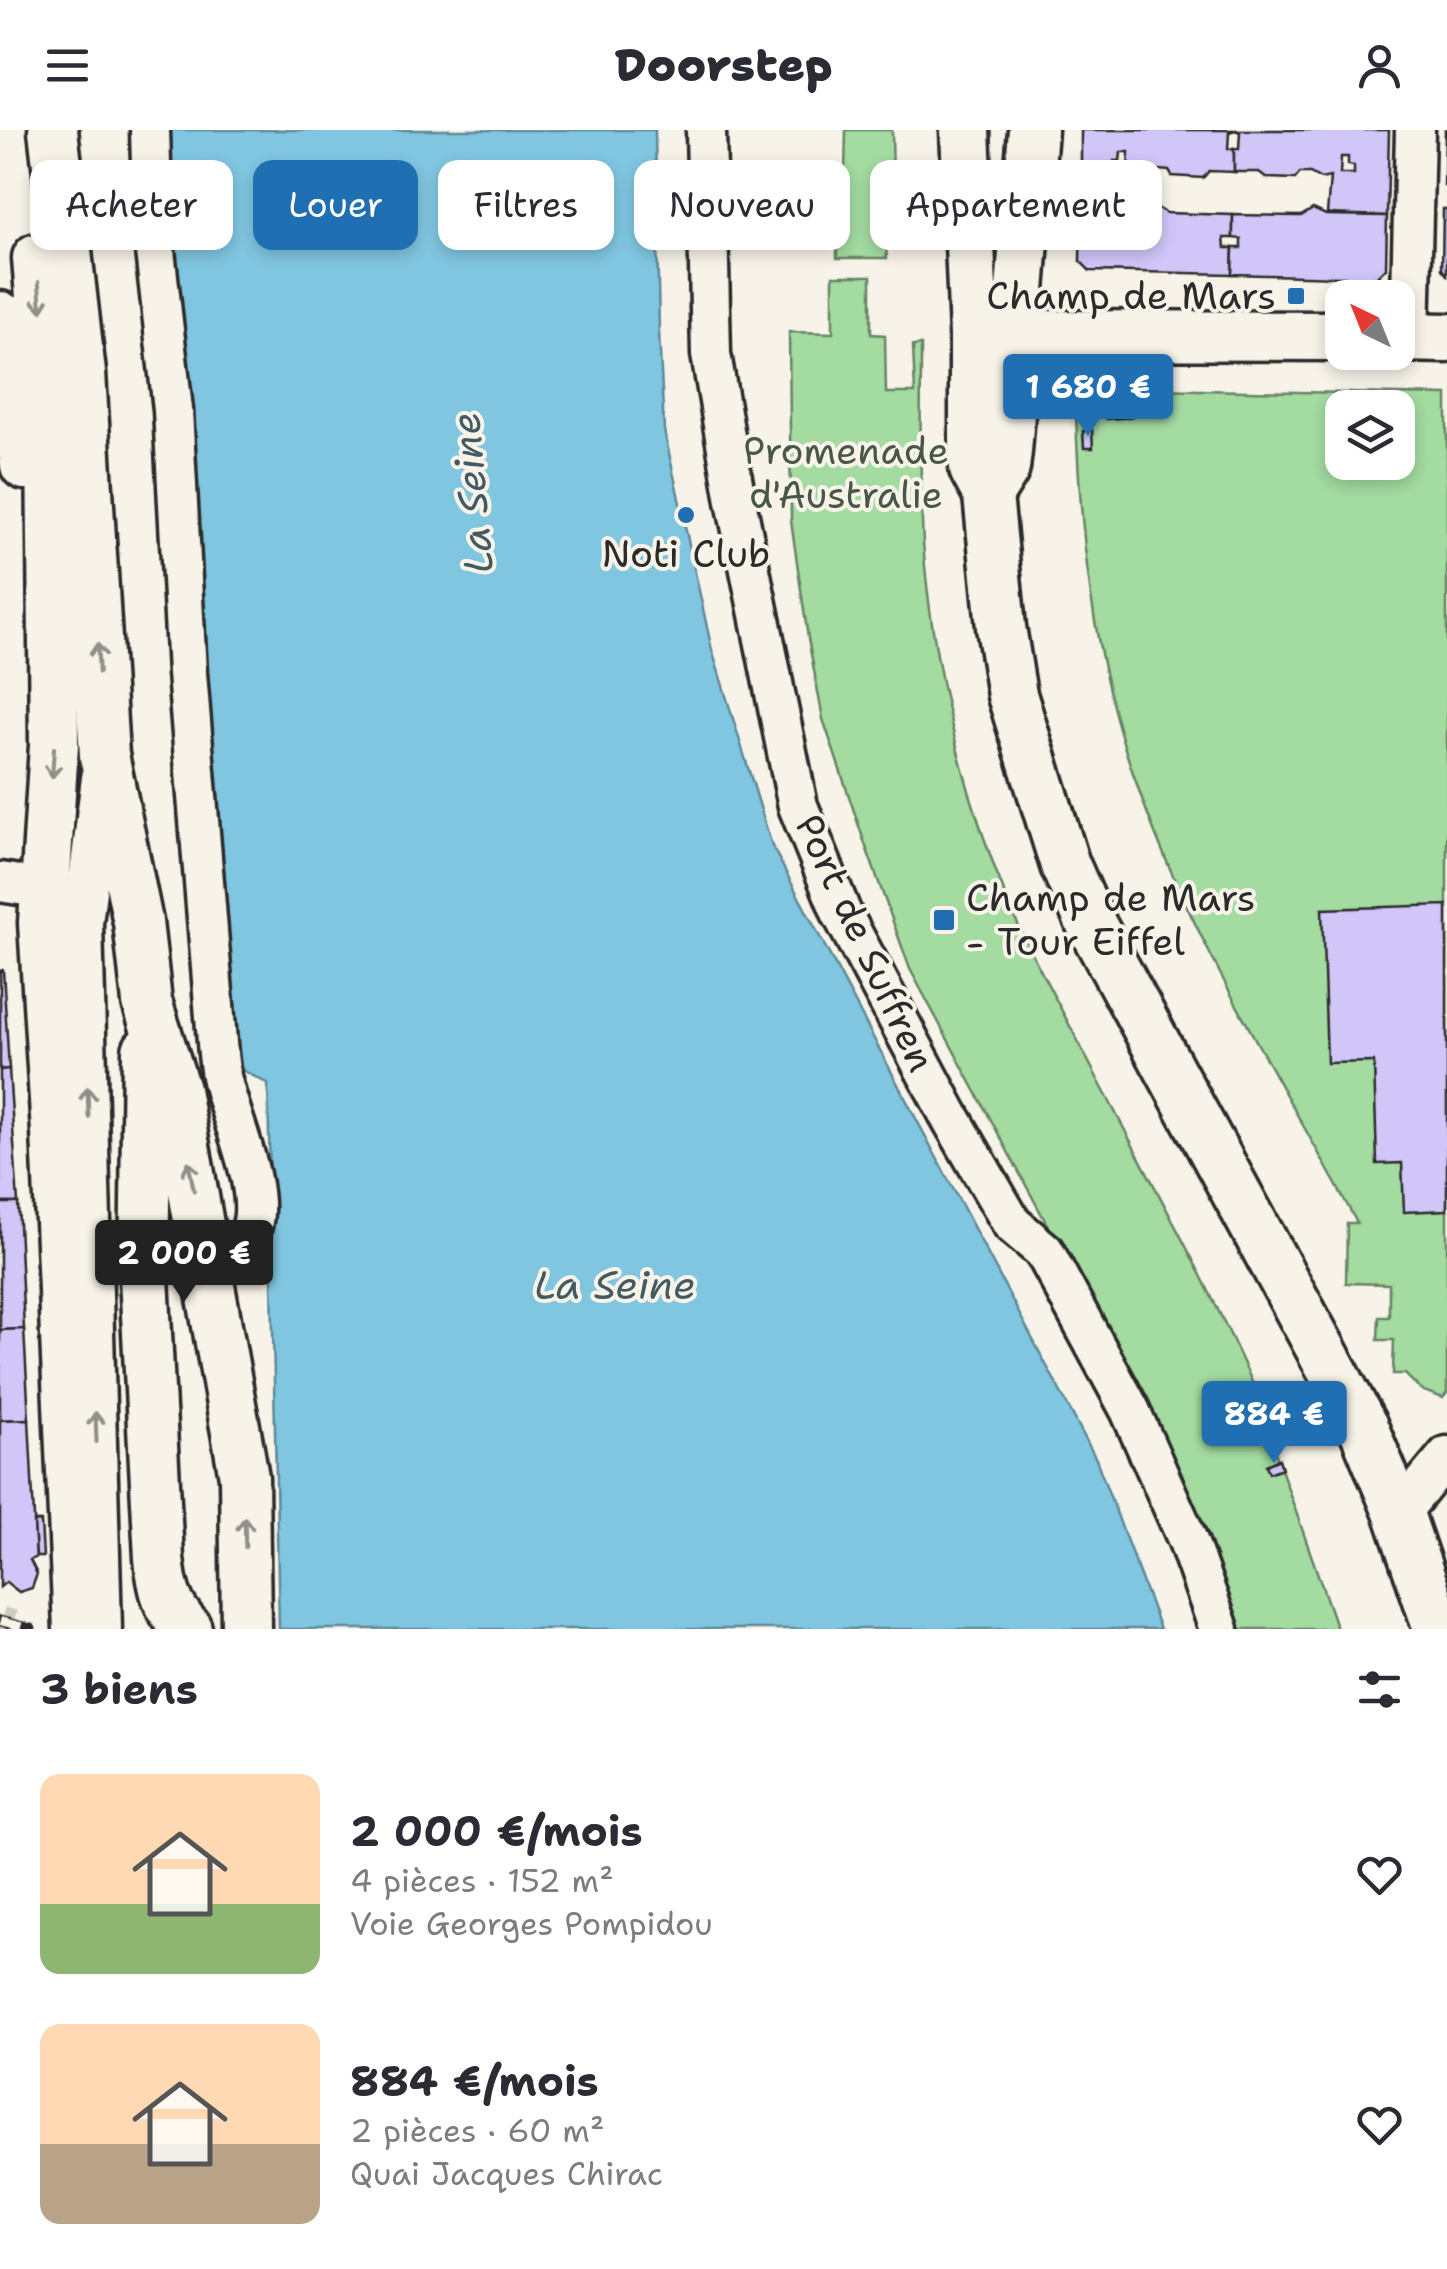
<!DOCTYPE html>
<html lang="fr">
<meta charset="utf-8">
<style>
:root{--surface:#fff;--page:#f7f7f7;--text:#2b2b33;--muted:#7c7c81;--accent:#1f6fb2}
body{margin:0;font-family:"Shantell Sans",sans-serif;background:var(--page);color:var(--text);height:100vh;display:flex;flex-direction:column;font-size:38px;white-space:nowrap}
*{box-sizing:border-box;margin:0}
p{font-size:32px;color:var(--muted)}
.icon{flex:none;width:55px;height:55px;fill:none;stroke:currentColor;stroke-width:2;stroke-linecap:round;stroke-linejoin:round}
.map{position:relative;height:1499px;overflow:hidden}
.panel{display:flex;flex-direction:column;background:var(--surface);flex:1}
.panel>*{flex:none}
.guide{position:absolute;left:30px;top:30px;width:1388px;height:90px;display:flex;gap:20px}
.needle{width:65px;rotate:317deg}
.fabs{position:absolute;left:1325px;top:150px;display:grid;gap:20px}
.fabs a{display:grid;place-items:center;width:90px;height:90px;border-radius:20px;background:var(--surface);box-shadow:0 5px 15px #0003;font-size:50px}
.price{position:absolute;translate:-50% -85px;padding:0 22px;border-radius:10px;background:var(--accent);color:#fff;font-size:32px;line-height:65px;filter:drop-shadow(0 2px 5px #0008)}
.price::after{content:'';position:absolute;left:50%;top:60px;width:30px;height:22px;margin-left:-15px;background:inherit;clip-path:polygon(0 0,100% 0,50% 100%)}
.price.selected{background:#222;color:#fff}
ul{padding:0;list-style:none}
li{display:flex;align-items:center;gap:30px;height:250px;padding:0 40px}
li span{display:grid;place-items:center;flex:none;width:280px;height:200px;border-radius:20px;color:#555}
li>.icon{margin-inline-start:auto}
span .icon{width:120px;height:120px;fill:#fffc;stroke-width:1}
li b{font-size:42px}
h2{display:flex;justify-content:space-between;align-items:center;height:120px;padding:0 40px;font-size:42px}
.chip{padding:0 35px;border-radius:20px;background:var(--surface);box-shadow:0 5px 15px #0003;font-size:35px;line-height:90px}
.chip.selected{background:var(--accent);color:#fff}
header{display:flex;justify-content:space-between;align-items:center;height:130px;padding:0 40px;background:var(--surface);font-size:45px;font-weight:800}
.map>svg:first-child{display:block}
</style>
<header><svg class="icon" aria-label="menu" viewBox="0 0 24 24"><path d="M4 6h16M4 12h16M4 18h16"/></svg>Doorstep<svg class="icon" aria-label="person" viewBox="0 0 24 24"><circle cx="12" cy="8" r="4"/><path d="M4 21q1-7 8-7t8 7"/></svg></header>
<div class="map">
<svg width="1447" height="1499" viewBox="0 0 1447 1499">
<rect width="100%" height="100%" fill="#f7f3e8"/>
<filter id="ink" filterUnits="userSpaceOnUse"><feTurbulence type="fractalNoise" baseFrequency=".01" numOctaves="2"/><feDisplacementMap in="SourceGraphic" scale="20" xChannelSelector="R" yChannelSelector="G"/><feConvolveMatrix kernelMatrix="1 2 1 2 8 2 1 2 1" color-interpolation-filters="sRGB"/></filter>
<g filter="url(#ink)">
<g fill="#a3dba0" stroke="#678366" stroke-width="2.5" fill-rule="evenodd">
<polygon points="846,0 892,0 894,116 886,116 887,128 837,128 837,44 845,43"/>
<path d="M833 146H871V204L885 205 886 263H915L913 216 921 215C921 281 919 347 923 412 932 536 963 664 1011 779 1032 828 1059 874 1083 921 1147 1044 1216 1165 1270 1293L1266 1296 1337 1499H1235L1101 1195 910 839 865 714 823 589 808 508 791 391 789 202 833 203Z"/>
<path d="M1104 258 1447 265V1263L1443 1268 1421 1260 1405 1244H1393L1394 1210H1378L1379 1187H1389V1154L1346 1153 1347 1093H1357C1278 946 1186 802 1133 643 1093 527 1080 406 1076 284ZM1342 278H1398V332H1342Z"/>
</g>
<polygon fill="#80c6e1" stroke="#5e8898" stroke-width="2.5" points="167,0 655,0 659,202 664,300 712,520 772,716 1096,1329 1160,1499 279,1499 268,954 237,937"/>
<g fill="#d0c6f8" stroke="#2b2b2b" stroke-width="2.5" fill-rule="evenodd">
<path d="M1081 0H1235L1229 2 1228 19H1234V42L1209 41 1203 48 1172 46 1169 41 1159 40 1149 45 1139 42 1136 78H1081ZM1121 22H1129L1128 40 1114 39V31H1120Z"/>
<path d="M1235 0H1389L1387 86 1327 84 1330 47 1321 49 1310 43H1300L1295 49 1267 48 1259 42H1234V19H1239L1240 2ZM1341 27H1348V35L1354 36V44H1340Z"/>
<polygon points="1445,0 1447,0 1447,56 1444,56"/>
<polygon points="1154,76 1166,83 1233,85 1233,108 1224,108 1225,118 1233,118 1232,144 1090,141 1080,131 1081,78 1136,78 1142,82"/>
<polygon points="1313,79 1326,85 1387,86 1386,138 1376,148 1232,144 1233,118 1241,118 1241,109 1233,108 1233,85 1301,86"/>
<polygon points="1443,79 1447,79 1447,145 1442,139"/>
<polygon points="1123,258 1133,258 1133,287 1107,289 1107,270 1122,270"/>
<polygon points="1092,300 1093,318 1084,318 1083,301"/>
<polygon points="1447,775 1447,1080 1404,1082 1402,1033 1377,1034 1374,932 1327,933 1322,779"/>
<polygon points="3,840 9,939 0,940 0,841"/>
<polygon points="9,939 18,1073 0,1073 0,940"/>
<polygon points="0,1073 18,1073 24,1199 0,1200"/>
<polygon points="24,1199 29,1289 0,1290 0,1200"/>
<polygon points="29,1289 36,1427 30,1430 37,1444 32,1458 19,1462 6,1452 0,1457 0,1290"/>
<polygon points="1266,1295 1269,1304 1254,1309 1252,1301"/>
<polygon points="1279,1329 1282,1338 1269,1343 1266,1335"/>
<polygon points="34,1392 41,1392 43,1427 36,1427"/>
</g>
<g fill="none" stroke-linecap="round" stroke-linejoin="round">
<polyline stroke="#cecbc2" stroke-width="38" stroke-dasharray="38 19" stroke-linecap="butt" points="0,1496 12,1499"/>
<g stroke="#2b2b2b" stroke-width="45">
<g id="minor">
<path d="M150 0 153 103 173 280 187 543 216 899C217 914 218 930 221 946 229 986 265 1060 251 1099 244 1117 223 1124 207 1130"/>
<polyline points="706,0 711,224 736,371 798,676 841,782 948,983 1012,1094 1044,1121 1130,1280 1188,1411 1219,1499"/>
<polyline points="1410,207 1415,0"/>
<polyline points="101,648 83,793 102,1499"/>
<polyline points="0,752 45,759"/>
<polyline points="1399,1384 1447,1326"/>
</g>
</g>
<g stroke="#2b2b2b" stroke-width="55">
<g id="major">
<polyline points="53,0 81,243 104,625 138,792 147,872 175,960 244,1347 246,1499"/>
<polyline points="965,0 974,205 974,339 988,365 1001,497 1012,565 1065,735 1091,794 1363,1297 1399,1384 1438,1499"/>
<polyline points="37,128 51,306 54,615 43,793 56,1002 78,1499"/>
<polyline points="0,186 25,335"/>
<polyline points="983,205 1342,206"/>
<polyline points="1398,207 1447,208"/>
<polyline points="988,365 1005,338 1007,321 1033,0"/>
<path d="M147 921 144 1147 159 1428C162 1458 166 1476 187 1499"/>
</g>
</g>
<use href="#minor" stroke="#f7f3e8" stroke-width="38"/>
<use href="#major" stroke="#f7f3e8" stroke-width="48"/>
<g stroke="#2b2b2b" stroke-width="11">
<polyline id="rail" points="0,1491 31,1499"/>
</g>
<use href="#rail" stroke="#f7f3e8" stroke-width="8" stroke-dasharray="22" stroke-linecap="butt"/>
</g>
<defs><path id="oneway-shaft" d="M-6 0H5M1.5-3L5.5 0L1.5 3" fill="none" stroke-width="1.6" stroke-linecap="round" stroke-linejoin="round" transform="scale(2.5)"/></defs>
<g stroke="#918f8a">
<use href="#oneway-shaft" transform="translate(40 167) rotate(85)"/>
<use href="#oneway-shaft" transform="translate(98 528) rotate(-93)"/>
<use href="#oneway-shaft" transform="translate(53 633) rotate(94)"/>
<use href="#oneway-shaft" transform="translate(88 972) rotate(-92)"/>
<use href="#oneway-shaft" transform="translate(191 1046) rotate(-101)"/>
<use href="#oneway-shaft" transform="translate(96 1297) rotate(-92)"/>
<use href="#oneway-shaft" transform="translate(245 1402) rotate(-91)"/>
</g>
</g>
<g fill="#1f6fb2" stroke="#f7f3e8" stroke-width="4">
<rect x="1286" y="156" width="20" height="20" rx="5"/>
<circle cx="686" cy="385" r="10"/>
<rect x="932" y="778" width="24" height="24" rx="5"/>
</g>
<g text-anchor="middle" stroke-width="8" stroke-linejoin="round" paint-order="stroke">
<g font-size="38" fill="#2b2b2b" stroke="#f7f3e8" text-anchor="end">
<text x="1276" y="179">Champ de Mars</text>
<text x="686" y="437" text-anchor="middle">Noti Club</text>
<text x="966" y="781" text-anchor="start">Champ de Mars<tspan x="966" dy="44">- Tour Eiffel</tspan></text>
</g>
<g font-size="38" fill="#495748" stroke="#f7f3e8">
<text x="846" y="334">Promenade<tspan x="846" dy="44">d'Australie</tspan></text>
</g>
<g font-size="38" fill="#2b2b2b" stroke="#f7f3e8">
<text transform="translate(865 813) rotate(65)" y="13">Port de Suffren</text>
</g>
<g font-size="40" font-style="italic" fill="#445a62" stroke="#f7f3e8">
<text transform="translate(472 363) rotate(-95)" y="14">La Seine</text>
<text x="615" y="1169">La Seine</text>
</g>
</g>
</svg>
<div class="fabs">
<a><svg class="needle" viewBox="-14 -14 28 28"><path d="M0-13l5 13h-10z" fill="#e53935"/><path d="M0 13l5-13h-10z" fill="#7c7c81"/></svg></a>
<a><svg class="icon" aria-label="layers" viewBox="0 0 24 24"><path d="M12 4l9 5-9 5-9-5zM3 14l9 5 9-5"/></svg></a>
</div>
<b class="price" style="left:1088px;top:309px">1 680 €</b>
<b class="price selected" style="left:184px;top:1175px">2 000 €</b>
<b class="price" style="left:1274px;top:1336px">884 €</b>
<div class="guide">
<a class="chip">Acheter</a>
<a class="chip selected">Louer</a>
<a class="chip">Filtres</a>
<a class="chip">Nouveau</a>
<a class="chip">Appartement</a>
</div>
</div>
<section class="panel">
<h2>3 biens<svg class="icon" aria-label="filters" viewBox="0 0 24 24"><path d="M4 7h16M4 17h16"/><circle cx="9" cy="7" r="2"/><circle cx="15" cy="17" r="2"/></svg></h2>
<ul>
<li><span style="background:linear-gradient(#ffd9b3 65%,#8fb573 0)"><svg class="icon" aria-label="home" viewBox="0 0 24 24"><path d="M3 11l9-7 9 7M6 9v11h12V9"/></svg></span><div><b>2 000 €/mois</b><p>4 pièces · 152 m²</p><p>Voie Georges Pompidou</p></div><svg class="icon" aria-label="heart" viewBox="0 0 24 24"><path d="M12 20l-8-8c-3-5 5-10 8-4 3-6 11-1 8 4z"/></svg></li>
<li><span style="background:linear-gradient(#ffd9b3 60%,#b9a48a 0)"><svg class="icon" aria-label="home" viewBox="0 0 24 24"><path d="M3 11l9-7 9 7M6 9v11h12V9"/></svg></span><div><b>884 €/mois</b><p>2 pièces · 60 m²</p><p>Quai Jacques Chirac</p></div><svg class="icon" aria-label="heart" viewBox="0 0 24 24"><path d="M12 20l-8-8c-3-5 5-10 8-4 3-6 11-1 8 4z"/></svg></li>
</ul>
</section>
